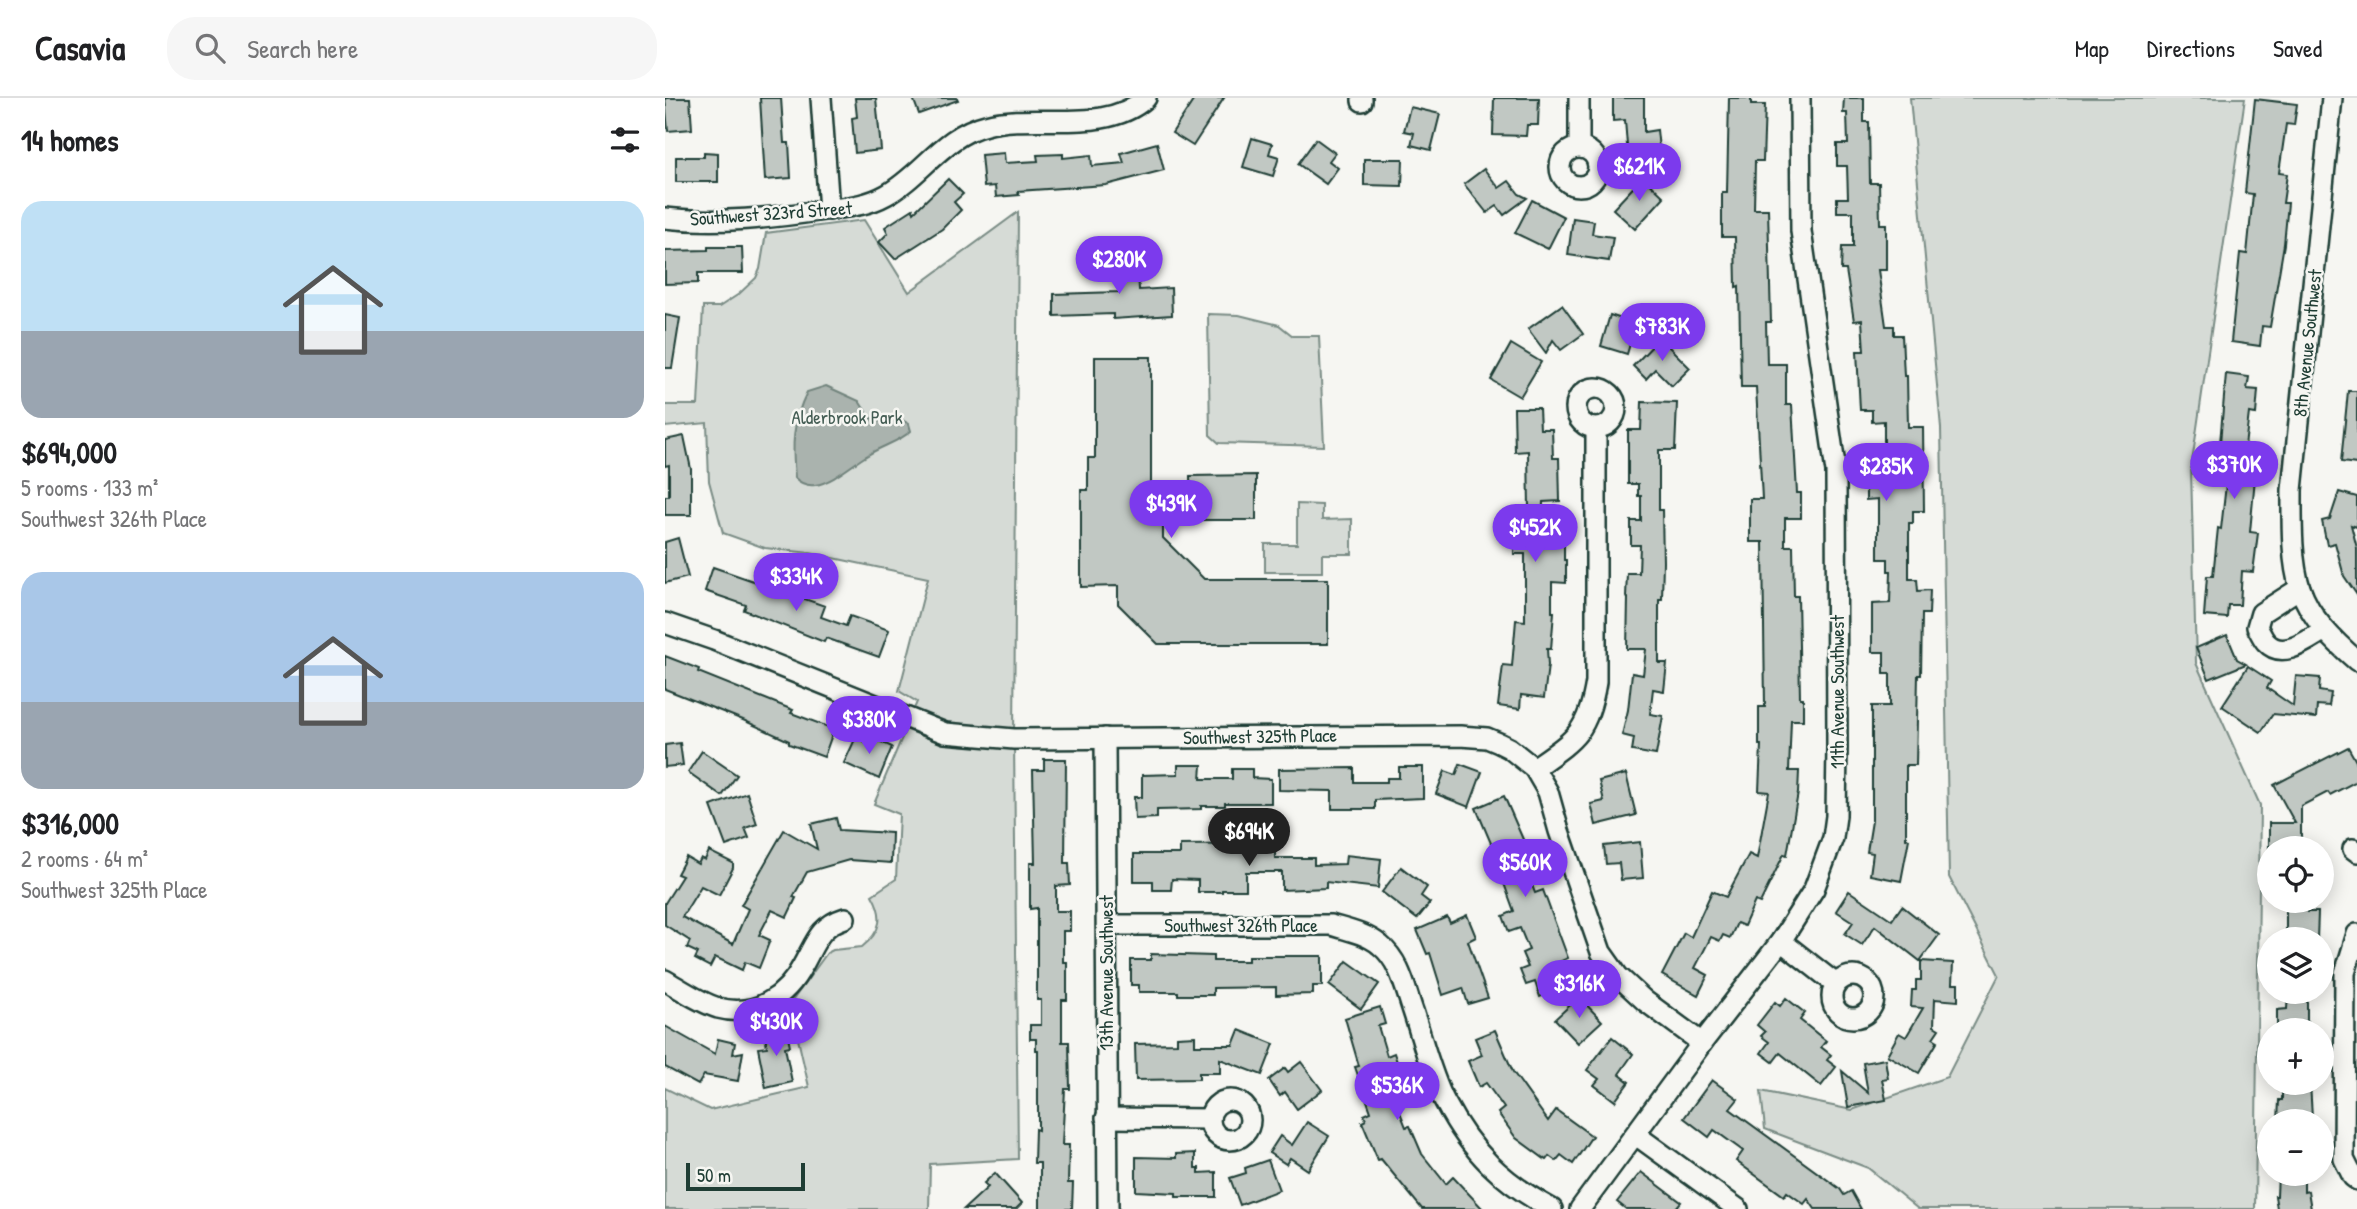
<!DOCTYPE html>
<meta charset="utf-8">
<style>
:root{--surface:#fff;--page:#f6f6f6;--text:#202124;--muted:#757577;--line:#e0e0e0;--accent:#7c3aed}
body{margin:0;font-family:"Patrick Hand",sans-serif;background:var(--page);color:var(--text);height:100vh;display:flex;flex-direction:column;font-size:26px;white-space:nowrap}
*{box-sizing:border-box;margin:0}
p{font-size:23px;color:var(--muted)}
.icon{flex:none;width:38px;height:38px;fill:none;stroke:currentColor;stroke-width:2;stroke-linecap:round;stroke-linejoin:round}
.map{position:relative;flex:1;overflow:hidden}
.sheet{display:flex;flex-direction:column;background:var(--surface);width:665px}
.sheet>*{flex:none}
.fabs{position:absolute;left:1592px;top:738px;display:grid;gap:14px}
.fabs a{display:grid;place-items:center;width:77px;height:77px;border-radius:50%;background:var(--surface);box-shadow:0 4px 18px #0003;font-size:35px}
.scale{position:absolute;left:21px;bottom:18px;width:119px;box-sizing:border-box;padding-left:7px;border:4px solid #1f3d34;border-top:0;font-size:19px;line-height:24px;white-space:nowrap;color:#1f3d34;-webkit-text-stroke:5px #f6f6f2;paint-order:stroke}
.price{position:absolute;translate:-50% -60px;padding:0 16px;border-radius:24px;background:var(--accent);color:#fff;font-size:23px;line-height:46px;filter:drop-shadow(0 2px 4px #0008)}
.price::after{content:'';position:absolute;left:50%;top:42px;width:21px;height:16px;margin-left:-10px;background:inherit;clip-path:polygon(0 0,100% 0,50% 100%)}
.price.current{background:#222;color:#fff}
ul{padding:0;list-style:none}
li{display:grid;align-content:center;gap:14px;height:371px;padding:0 21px}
li span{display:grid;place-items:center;height:217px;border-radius:21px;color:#555}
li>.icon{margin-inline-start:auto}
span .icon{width:126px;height:126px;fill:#fffc;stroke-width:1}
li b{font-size:30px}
h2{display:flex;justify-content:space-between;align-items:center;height:84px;padding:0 21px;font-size:30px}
header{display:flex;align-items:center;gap:42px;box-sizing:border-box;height:98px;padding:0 35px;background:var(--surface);border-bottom:2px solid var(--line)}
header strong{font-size:33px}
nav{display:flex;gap:38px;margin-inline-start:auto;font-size:24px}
.search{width:490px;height:63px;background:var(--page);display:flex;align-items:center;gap:18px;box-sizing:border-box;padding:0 24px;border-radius:28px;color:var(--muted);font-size:26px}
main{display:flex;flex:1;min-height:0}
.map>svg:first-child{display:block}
</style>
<header>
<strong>Casavia</strong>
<div class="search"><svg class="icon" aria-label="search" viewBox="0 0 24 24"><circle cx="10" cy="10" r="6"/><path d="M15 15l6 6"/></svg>Search here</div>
<nav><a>Map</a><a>Directions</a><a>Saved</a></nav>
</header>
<main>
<section class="sheet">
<h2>14 homes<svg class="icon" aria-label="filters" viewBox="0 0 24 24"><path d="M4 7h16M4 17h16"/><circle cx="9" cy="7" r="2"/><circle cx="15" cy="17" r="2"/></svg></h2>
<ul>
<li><span style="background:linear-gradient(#bfe0f5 60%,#9aa5b1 0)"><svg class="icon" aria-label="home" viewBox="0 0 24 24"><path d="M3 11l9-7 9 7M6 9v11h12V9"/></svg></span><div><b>$694,000</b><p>5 rooms · 133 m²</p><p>Southwest 326th Place</p></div></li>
<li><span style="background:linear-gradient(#a9c7e8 60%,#9aa5b1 0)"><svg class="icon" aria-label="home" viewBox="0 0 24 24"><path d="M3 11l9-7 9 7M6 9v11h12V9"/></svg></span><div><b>$316,000</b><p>2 rooms · 64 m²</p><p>Southwest 325th Place</p></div></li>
</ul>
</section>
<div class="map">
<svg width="1692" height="1111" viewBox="0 0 1692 1111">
<rect width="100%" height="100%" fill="#f6f6f2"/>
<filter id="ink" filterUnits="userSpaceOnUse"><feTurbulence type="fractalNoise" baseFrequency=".0143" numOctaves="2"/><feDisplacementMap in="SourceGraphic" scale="14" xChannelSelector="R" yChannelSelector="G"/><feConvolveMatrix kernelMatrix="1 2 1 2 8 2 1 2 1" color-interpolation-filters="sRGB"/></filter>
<g filter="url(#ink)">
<g fill="#d6dbd6" stroke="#7a8c85" stroke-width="2">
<polygon points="1245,0 1580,0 1526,371 1531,565 1595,707 1590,1111 1253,1111 1203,1070 1100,1031 1096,993 1187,1012 1282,979 1334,877 1284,779 1276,330"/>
<path d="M353 114 349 641 353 1061 265 1066 264 1111H0V990L45 1012 144 989 125 906 162 855 168 852 197 849C217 833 219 818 207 797L231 781 234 716 209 706 252 604 234 593 263 480 145 455 100 450 58 435 44 383 42 325 0 329V307H33L38 209H54L74 196 91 180 95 171 101 135 199 122 244 194Z"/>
<polygon points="543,216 574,217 614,227 628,238 654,238 659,348 554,345 545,337"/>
<polygon points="632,406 657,407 657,422 687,421 687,456 657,456 657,474 600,474 600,446 632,446"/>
</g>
<path fill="#aab3ae" stroke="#72847d" stroke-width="2" d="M161 288 194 303 205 320 216 323 232 319 244 326 246 333C234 344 216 348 203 357 187 366 169 384 150 387 142 388 135 385 130 380 127 347 127 324 142 294Z"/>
<g fill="#c1c8c3" stroke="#1f3d34" stroke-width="2">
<polygon points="0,0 25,0 27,31 3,33"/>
<polygon points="95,0 116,0 119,45 124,45 126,80 100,82"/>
<polygon points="190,0 211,0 216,52 190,55 187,20 192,19"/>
<polygon points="248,0 292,0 293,2 254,16"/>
<polygon points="530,0 559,0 528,48 507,35"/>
<polygon points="829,0 874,0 873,27 862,27 861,38 828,37"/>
<polygon points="948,0 979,0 979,34 992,32 996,70 975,72 974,60 963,60 960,22 948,23"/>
<polygon points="1064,0 1086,0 1086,7 1100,7 1098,63 1090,63 1089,111 1103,111 1106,224 1101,224 1102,266 1121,266 1121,307 1127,307 1132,395 1136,395 1136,420 1120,420 1120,448 1128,448 1129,498 1133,498 1135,600 1138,600 1138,622 1126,622 1124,673 1134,673 1133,695 1122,757 1119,756 1095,805 1090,803 1079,828 1072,825 1065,840 1058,837 1055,843 1046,839 1030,870 1043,877 1033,897 997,877 1019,835 1026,839 1047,793 1061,799 1084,756 1092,760 1104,694 1094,693 1096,647 1094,647 1094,609 1100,609 1098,444 1085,444 1085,401 1097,401 1091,289 1076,289 1074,188 1071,189 1070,139 1057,139 1057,94 1062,94"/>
<polygon points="1179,0 1199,0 1199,24 1204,24 1205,85 1214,85 1215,126 1221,126 1221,172 1213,172 1221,228 1229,228 1229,237 1237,237 1239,278 1242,278 1243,329 1258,329 1259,413 1248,413 1248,425 1244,425 1244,481 1252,481 1253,493 1265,492 1264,516 1257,516 1256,577 1253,577 1251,667 1241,667 1241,740 1244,741 1236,783 1205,777 1208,755 1202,754 1207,723 1207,608 1225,608 1225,576 1219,576 1219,554 1207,554 1207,506 1225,505 1226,473 1223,473 1223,461 1213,461 1213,401 1201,402 1201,378 1207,378 1206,353 1219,352 1219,323 1207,324 1207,312 1195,312 1192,253 1199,253 1197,222 1189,223 1181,172 1176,172 1177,149 1188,149 1188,114 1172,114 1172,100 1183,100 1182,68 1172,68 1172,46 1183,46 1182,15 1178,15"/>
<polygon points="1590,1 1632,6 1629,27 1621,26 1614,75 1622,76 1618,105 1623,105 1619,146 1605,229 1597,228 1595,248 1566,244 1575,155 1582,156 1588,96 1580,95"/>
<polygon points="745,9 775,16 766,52 746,47 749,35 739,33"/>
<polygon points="587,40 607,46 604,56 614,59 608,78 578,69"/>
<polygon points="651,41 670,55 664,63 673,70 661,86 633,66"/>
<polygon points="492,45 499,72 441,87 353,93 354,97 331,99 330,88 319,89 316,57 339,55 340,65 373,63 372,57 398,56 398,60 426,57 427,68 459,65 456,55"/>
<polygon points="39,54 53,55 53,84 11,84 11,59 39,59"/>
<polygon points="699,61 738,61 737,88 699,87"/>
<polygon points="819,71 834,90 844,83 854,96 862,100 839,117 832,108 822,115 799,86"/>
<polygon points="978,79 999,99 970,131 948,111"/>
<polygon points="283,81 298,96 289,104 296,112 277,131 230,161 214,144 223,135 220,129 248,111 249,114"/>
<polygon points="867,102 899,119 883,151 850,135"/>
<polygon points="908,120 929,123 927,136 948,139 944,163 903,157"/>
<polygon points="43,149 77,149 78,175 33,175 33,185 0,186 0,153 43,152"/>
<polygon points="453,150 472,150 474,192 506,190 507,217 448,221 448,216 389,218 389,196 454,194"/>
<polygon points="897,207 918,236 896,252 888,242 881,255 863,231"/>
<polygon points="0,217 15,220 7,270 0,270"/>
<polygon points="945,217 971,226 962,256 936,248"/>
<polygon points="995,240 1025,270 1007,288 990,271 981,281 968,268"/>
<polygon points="846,246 876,264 855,299 826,282"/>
<polygon points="430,259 486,259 486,385 498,385 498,440 539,481 663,481 663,546 493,546 453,506 453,488 416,489 416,392 423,392 423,360 430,360"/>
<polygon points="1561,276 1584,279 1582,291 1593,292 1591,316 1584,315 1579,357 1592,358 1585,434 1593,435 1588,474 1577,473 1575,507 1563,507 1562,520 1539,518 1542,478 1548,478 1553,430 1556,431 1563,369 1553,368"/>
<polygon points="1683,293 1692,293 1692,366 1676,364"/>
<polygon points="977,304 1012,305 1010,352 994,352 994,412 997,412 998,464 997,501 994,501 994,565 1002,565 999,593 988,591 985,616 998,618 991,657 967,653 969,640 957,637 963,612 967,575 978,577 981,551 962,551 963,500 961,499 962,475 974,475 975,447 966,447 966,423 976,423 976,398 973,398 973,386 963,386 963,332 976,332"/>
<polygon points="849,310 874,310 875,331 887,331 888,360 894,360 895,403 878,404 877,435 899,435 899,462 901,462 901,485 887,484 887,514 889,514 886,551 882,551 883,567 879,600 856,597 855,611 833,608 838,567 847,568 851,522 860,523 860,456 849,456 850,410 864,410 863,353 850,354"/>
<polygon points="19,338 26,371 26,417 0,417 0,398 4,398 4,367 0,368 0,342"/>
<polygon points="591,377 591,422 526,422 525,378"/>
<polygon points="1674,394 1692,399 1692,429 1686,427 1692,450 1692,497 1679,478 1670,445 1662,447 1657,423 1665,421"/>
<polygon points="13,440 23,479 0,485 0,444"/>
<polygon points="48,469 160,508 156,519 181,528 185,518 224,532 214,559 161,540 159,544 79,512 81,507 40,493"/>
<polygon points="1562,537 1572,561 1581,566 1544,581 1531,550"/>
<polygon points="0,558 34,571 33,574 128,612 126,615 169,631 159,659 124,646 124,643 78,622 0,591"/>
<polygon points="1583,568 1606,583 1602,590 1628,608 1631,578 1655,580 1654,593 1666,595 1664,608 1652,607 1651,620 1608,616 1596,634 1557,608"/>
<polygon points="191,639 203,645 206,639 227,649 214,681 179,665"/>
<polygon points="15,645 18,667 0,669 0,647"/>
<polygon points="1683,649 1692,665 1692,683 1665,697 1663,694 1636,708 1636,751 1604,751 1604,725 1630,725 1609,687"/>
<polygon points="37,653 72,677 57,698 23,674"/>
<polygon points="379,661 401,661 400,765 404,765 405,787 391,788 391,813 405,813 405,833 398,833 398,864 402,864 402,902 397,902 397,944 404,944 405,991 400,991 397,1047 404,1047 403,1085 408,1085 407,1111 375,1111 375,1065 369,1065 370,1031 373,1032 373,952 371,952 371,941 365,941 365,927 376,927 376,902 372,902 372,810 365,811 365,765 370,765 368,672 379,672"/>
<polygon points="795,666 817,674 804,709 771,696 780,673 791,677"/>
<polygon points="513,667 537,667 536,681 567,681 567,671 587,671 587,680 606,681 606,705 560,705 560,708 536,708 536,711 492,712 492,720 470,721 469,699 477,699 477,677 513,676"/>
<polygon points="734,669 758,669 758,700 710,702 710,711 667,711 667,693 614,692 614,671 689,670 689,684 722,684 722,680 734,680"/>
<polygon points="961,676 971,717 931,727 926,706 939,703 934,683"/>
<polygon points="82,695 92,726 80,730 84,740 61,748 46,708"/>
<polygon points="839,698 860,746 863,745 871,767 861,771 870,795 878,792 903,860 890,866 899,889 875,899 870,884 861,887 855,872 863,869 857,855 864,852 855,830 844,834 838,818 849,813 829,758 831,757 811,710"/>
<polygon points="171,720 174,732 227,735 226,765 184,762 142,774 128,799 131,800 122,819 107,812 94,837 105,842 94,870 80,864 77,872 50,859 45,869 30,861 33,855 22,850 25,843 0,827 0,805 17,778 12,776 21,759 33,766 36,760 40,762 44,753 68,765 68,770 54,797 36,788 17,819 68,846 83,811 76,807 119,732 152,751 146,726"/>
<polygon points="975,744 978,780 956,782 954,765 941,766 939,748"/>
<polygon points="610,746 610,760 649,760 649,767 680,766 681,757 716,761 713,790 661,784 661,790 617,792 617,774 581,774 581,792 557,792 557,794 533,794 533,782 507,781 506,792 488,792 488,783 469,783 469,756 515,756 515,747"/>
<polygon points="736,769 762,789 756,798 765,805 752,821 717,794"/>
<polygon points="1184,793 1227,822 1237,808 1274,837 1255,863 1210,828 1197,847 1180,836 1188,824 1171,813"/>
<polygon points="1621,803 1642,803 1642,814 1653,814 1652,842 1621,842"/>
<polygon points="802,817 811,839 803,843 823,900 803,906 798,890 778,897 765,855 762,856 752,832 782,819 785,825"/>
<polygon points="486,856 548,858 548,863 583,863 583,858 657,858 657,888 648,888 648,896 611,897 611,889 548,890 548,897 513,897 513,894 474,894 474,887 466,887 466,862 486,862"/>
<polygon points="682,863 714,886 696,911 664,887"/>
<polygon points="1256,863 1288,865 1287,886 1293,886 1293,903 1270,901 1269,928 1274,931 1268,940 1273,943 1254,975 1222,957 1234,935 1241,939 1258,910 1246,909 1247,892 1251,892 1251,882 1256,882"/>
<polygon points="1623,894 1642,894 1642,933 1612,933 1612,912 1622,911"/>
<polygon points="914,899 937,923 913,945 890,921"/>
<polygon points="1121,900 1140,915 1135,922 1161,943 1156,949 1166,957 1162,962 1171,969 1156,988 1115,955 1108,964 1096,955 1104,944 1096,938 1100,934 1092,927 1110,904 1115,908"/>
<polygon points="715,909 720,926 713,928 722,958 729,955 736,976 722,981 741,1029 745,1028 757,1056 781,1086 788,1079 818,1111 757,1111 716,1061 713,1062 697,1024 701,1022 699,1017 706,1014 690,969 694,968 680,920"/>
<polygon points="0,928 50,956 53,941 70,945 68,956 78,954 73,983 39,977 33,987 0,969"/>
<polygon points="121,928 125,948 120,949 127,984 101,990 93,950 102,949 99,933"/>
<polygon points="574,932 609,946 597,977 555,961 555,975 534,975 534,981 471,982 470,946 512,945 512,939 530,938 530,947 568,947"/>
<polygon points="830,932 848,974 883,1023 891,1012 927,1038 908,1066 896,1057 891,1063 884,1058 881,1062 851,1040 833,1015 839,1010 821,985 814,989 803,963 817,957 810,940"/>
<polygon points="947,939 968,956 954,976 964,984 950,1003 929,987 934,981 922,972"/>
<polygon points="1220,961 1223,980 1217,981 1221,1002 1183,1009 1177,973 1203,995 1198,965"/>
<polygon points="636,964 657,992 632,1011 620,994 615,998 604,982 620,970 623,974"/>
<polygon points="1047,982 1073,1001 1065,1011 1175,1091 1179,1097 1186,1093 1196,1111 1150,1111 1143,1101 1139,1106 1122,1094 1119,1098 1071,1063 1078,1053 1049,1032 1044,1039 1019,1020"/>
<polygon points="1617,985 1645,985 1647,1019 1640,1019 1639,1024 1613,1024 1614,1002 1617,1002"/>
<polygon points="642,1024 664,1038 643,1072 625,1060 621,1066 604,1055 615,1038 627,1047"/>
<polygon points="530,1055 530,1070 534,1070 534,1075 551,1074 551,1099 511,1099 511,1095 471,1093 471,1059 511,1060 511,1056"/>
<polygon points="603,1062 614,1092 575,1107 565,1080 581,1075 580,1070"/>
<polygon points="976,1074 1016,1104 1010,1111 961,1111 952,1104"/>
<polygon points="330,1075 357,1105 351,1111 299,1111 323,1089 319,1085"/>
<polygon points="1613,1076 1639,1076 1639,1094 1643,1093 1646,1111 1612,1111 1610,1098 1612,1098"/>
</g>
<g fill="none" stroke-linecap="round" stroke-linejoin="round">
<g stroke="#1f3d34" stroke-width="24">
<g id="street">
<polyline points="156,0 164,112"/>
<path d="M1667 0 1627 392C1627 421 1626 463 1635 490 1645 520 1669 543 1692 563"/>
<polyline points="697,3 697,0"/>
<polyline points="914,49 914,0"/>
<circle cx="914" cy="69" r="19"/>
<path d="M0 120C53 126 108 120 160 112 182 109 201 108 221 97 257 77 279 37 321 27 371 14 440 37 481 0"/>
<circle cx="931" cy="310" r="20"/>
<path d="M1635 490 1596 515 1592 529C1595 534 1598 541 1601 544 1618 563 1644 541 1660 532"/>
<polyline points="0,525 49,542 280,635 349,641 795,638 822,640 834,645 844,650 869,670 883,694 894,733 936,854 953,878 980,903 1037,945"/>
<polyline points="440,640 443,1111"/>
<path d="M869 670C909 642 923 635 931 584V331"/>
<polyline points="1688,751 1692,754"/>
<path d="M442 827H666C683 832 702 836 715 847 735 863 740 890 748 913 757 940 767 980 780 1004 807 1055 837 1084 887 1111"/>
<polyline points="1692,836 1680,875 1679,1061 1688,1079 1692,1082"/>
<polyline points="1116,843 1171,886"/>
<circle cx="1188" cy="899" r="21"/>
<path d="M0 882C17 892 34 904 53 910 91 920 122 898 138 867 151 844 154 828 180 820"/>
<circle cx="565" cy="1022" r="20"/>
<polyline points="441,1020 545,1021"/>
<polyline points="971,1037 1073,1111"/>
<polyline points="915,1111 1037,945 1116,843 1149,791 1168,740 1171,718 1172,649 1171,374 1136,133 1135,0"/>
</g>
</g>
<use href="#street" stroke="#f6f6f2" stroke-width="19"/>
</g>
</g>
<g text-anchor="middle" stroke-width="5" stroke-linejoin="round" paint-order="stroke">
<g font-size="19" fill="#1f3d34" stroke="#f6f6f2">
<text transform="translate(106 115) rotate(-4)" y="7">Southwest 323rd Street</text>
<text transform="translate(1642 245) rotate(-84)" y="7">8th Avenue Southwest</text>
<text transform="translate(1172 594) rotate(-90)" y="7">11th Avenue Southwest</text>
<text transform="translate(595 638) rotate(-1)" y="7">Southwest 325th Place</text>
<text x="576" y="834">Southwest 326th Place</text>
<text transform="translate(441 875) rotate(-90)" y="7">13th Avenue Southwest</text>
</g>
<g font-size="19" fill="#445d54" stroke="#f6f6f2">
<text x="182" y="326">Alderbrook Park</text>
</g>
</g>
</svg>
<div class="fabs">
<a><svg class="icon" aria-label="locate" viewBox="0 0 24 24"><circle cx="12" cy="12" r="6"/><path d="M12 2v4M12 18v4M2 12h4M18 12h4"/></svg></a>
<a><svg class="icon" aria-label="layers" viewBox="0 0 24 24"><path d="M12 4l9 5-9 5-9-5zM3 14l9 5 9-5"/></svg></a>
<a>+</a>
<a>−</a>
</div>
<div class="scale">50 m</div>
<b class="price" style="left:974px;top:105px">$621K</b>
<b class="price" style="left:454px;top:198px">$280K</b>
<b class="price" style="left:997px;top:265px">$783K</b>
<b class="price" style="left:1569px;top:403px">$370K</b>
<b class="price" style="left:1221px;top:405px">$285K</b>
<b class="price" style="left:506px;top:442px">$439K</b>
<b class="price" style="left:870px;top:466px">$452K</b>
<b class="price" style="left:131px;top:515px">$334K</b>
<b class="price" style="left:204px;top:658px">$380K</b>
<b class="price current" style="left:584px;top:770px">$694K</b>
<b class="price" style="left:860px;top:801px">$560K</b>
<b class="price" style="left:914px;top:922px">$316K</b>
<b class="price" style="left:111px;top:960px">$430K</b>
<b class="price" style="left:732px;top:1024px">$536K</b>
</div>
</main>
